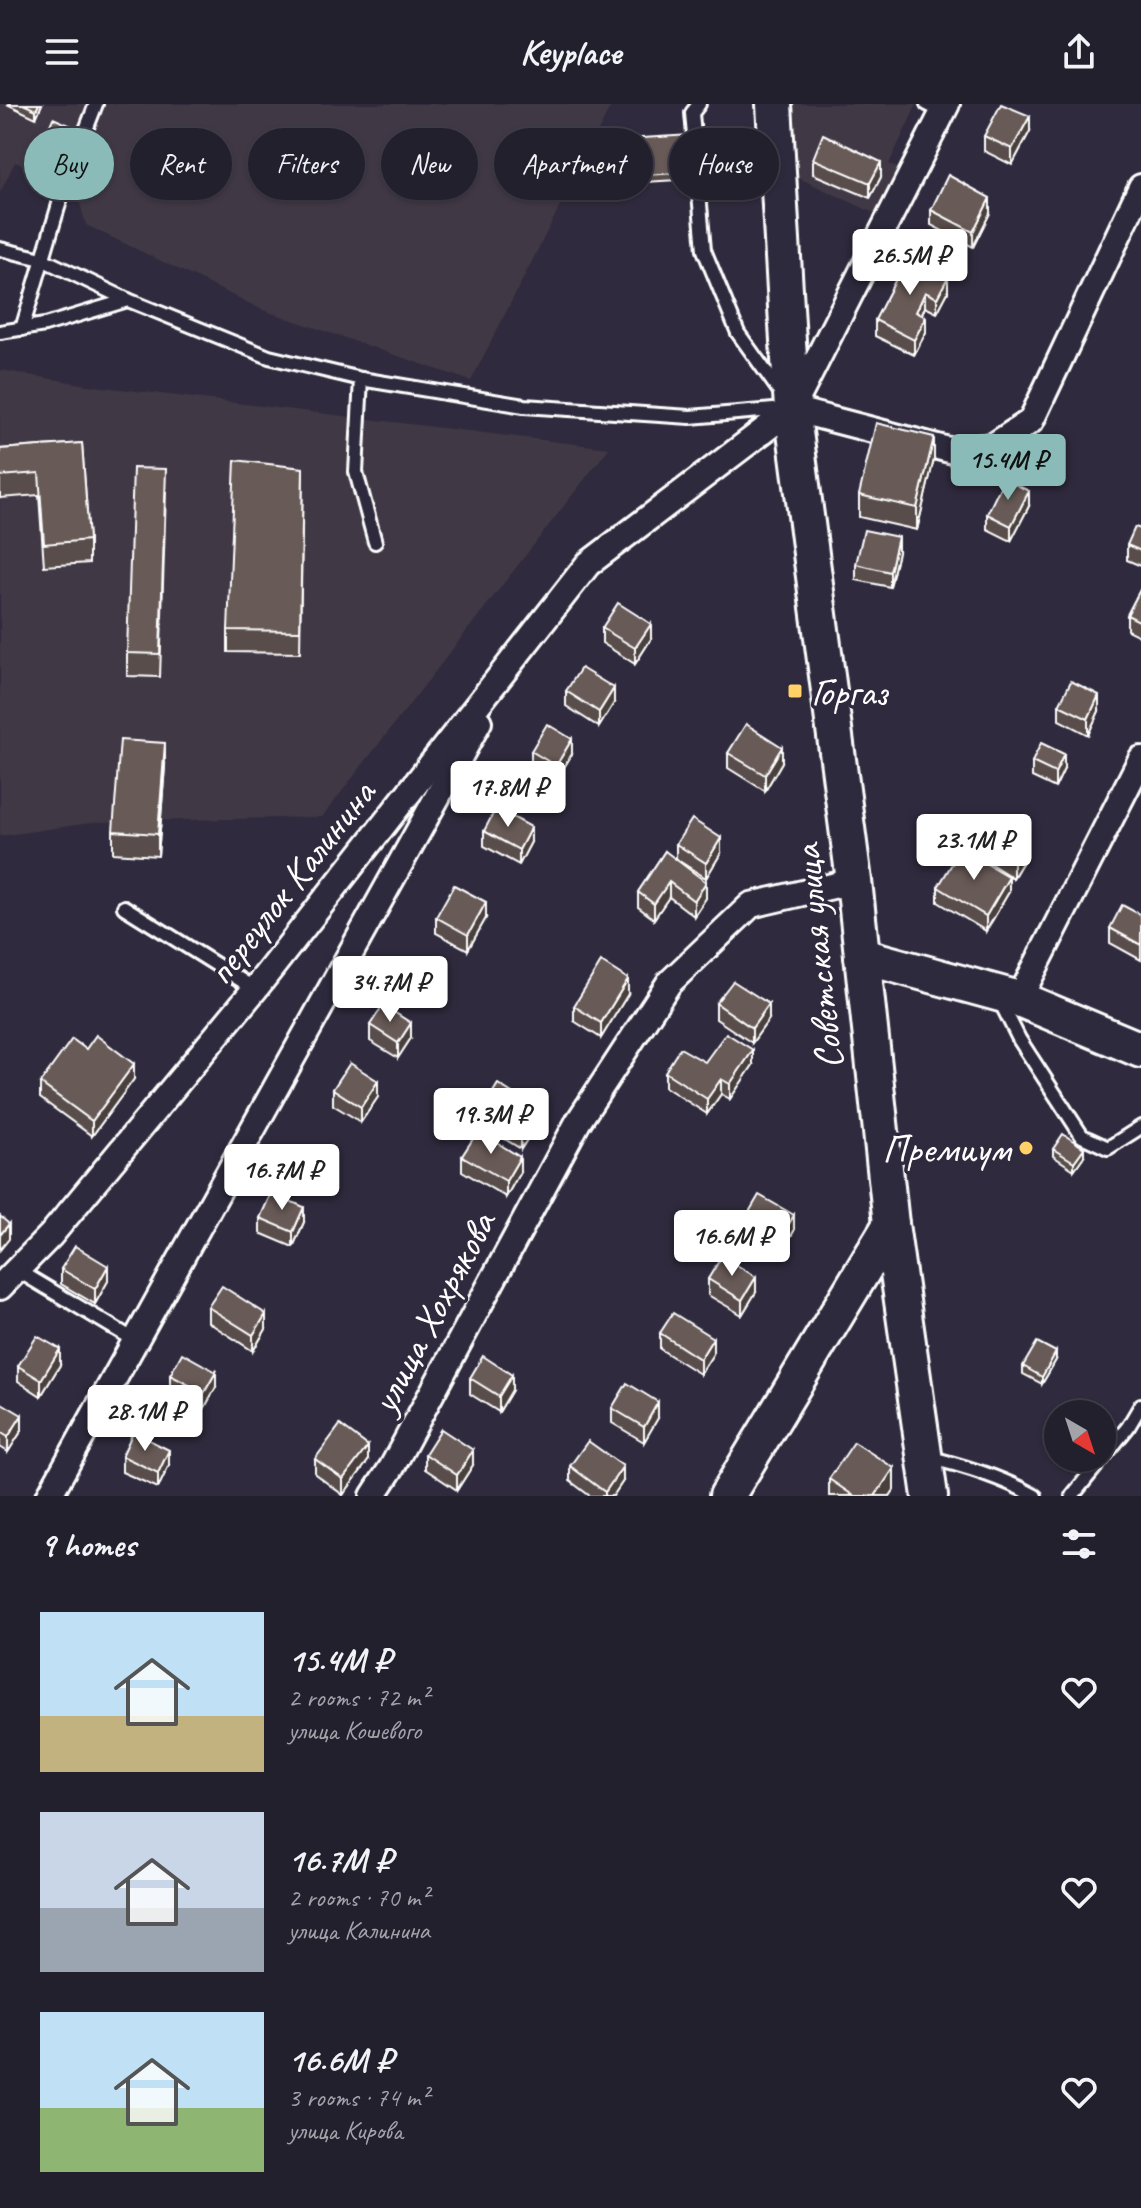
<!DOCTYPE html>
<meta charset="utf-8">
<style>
:root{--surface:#23202e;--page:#2b2836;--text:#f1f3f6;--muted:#a3a3aa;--line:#403e4a;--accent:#8bbbb9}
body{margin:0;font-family:Caveat,sans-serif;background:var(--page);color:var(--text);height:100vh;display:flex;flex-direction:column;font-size:30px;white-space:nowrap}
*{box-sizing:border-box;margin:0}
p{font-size:26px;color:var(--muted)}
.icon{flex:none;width:44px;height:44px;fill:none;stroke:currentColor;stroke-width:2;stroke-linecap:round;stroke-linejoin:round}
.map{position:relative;height:1392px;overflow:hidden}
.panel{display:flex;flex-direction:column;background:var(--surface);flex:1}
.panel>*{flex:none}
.guide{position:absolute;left:24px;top:24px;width:1094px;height:72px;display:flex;gap:16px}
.needle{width:52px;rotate:141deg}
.controls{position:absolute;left:1044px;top:1296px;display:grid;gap:16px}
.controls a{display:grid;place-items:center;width:72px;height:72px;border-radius:50%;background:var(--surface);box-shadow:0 2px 6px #0004,0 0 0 2px var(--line);font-size:40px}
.price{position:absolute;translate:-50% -68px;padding:0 18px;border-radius:8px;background:#fff;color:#222;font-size:26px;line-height:52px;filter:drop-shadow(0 2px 4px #0008)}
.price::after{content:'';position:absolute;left:50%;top:48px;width:24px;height:18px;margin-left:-12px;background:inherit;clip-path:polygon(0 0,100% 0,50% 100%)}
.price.on{background:var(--accent);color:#111}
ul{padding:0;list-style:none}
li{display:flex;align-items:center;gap:24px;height:200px;padding:0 40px}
li span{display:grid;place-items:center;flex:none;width:224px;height:160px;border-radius:0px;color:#555}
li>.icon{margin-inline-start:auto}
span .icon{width:96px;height:96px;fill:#fffc;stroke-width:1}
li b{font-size:34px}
h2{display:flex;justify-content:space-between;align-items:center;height:96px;padding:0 40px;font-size:34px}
.tag{padding:0 28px;border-radius:36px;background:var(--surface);box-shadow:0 2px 6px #0004,0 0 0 2px var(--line);font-size:28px;line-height:72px}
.tag.on{background:var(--accent);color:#111}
header{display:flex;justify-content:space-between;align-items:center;height:104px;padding:0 40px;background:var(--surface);font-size:36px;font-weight:700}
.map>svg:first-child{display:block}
</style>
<header><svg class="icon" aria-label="menu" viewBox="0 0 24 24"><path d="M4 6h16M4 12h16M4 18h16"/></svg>Keyplace<svg class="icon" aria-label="share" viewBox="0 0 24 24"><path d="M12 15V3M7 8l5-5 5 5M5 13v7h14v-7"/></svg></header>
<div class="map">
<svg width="1141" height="1392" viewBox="0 0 1141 1392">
<rect width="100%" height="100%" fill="#2f2a3d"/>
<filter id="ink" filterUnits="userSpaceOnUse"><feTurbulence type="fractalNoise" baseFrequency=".0125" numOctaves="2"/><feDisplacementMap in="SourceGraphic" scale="16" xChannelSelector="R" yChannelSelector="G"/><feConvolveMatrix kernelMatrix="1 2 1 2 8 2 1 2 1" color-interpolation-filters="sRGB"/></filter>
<g filter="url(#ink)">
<g fill="#403845">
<polygon points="0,0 612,0 471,277 263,206 86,121 76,85 15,58 0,89"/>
<polygon points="789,0 917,0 889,60 897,64 876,110 788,69"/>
<polygon points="0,266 87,281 609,344 322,713 97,718 0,732"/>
</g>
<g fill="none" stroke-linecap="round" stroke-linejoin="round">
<g stroke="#fff" stroke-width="18">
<g id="lane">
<polyline points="699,0 692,9 704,146 738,229 783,292"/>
<polyline points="927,0 943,8"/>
<polyline points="0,145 42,155 128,196 269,253 361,275 524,302 690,313 785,305"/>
<polyline points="22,225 65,80 96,0"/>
<polyline points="0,228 45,221 128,196"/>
<polyline points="361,275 356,368 375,438"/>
<polyline points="124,803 255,885"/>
<polyline points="999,895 1019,935 1082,1032 1108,1044 1141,1023"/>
<polyline points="17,1166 136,1237"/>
<path d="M927 1353C965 1362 1001 1373 1035 1392"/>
<polyline points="1072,1392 1128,1323 1141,1301"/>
</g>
</g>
<g stroke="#fff" stroke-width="30">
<g id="street">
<polyline points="792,305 953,347 993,342 1031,317 1141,83"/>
<polyline points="1019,895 1141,655"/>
<polyline points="0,1183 51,1131 255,885 588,460 792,305 947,0"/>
<polyline points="49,1392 479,618"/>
<polyline points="373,1392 392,1363 578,1018 669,879 751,801 854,777"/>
</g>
</g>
<g stroke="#fff" stroke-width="40">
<g id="secondary">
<polyline points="774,0 792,305 854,777 891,1120 930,1392"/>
<polyline points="862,852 1019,895 1141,946"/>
<polyline points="727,1392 891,1120"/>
</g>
</g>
<use href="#lane" stroke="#2f2a3d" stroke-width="12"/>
<use href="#street" stroke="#2f2a3d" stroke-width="24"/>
<use href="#secondary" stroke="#2f2a3d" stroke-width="34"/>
</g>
<g fill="#594d4b" stroke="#fff" stroke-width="2">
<polygon points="7,0 42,0 36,14"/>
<polygon points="1030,27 1012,61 984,47 984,32"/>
<polygon points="74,30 71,39 89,56 76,85 34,67 34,59"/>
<polygon points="610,36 710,67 710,74 612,80"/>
<polygon points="813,55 881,73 870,94 813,70"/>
<polygon points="931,106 990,109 973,143 931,121"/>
<polygon points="908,152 948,188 937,209 925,203 922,211 926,228 914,251 875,232 875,216"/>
<polygon points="82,339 89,436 89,459 44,462 39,391 0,394 0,345"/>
<polygon points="934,355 917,426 859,413 859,391"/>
<polygon points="303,364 300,549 228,548 228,526"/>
<polygon points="166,387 160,573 127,572 127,549"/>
<polygon points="1029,402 1011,437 987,425 987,410"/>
<polygon points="1141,425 1141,462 1127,456 1127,441"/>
<polygon points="898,448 890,483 856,476 856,460"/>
<polygon points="1141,484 1141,533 1127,526 1127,511"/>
<polygon points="602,524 651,535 635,560 602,539"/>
<polygon points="566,587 614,599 599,623 566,602"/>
<polygon points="1059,601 1099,607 1088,631 1059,616"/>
<polygon points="531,647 572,650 556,677 531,663"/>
<polygon points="728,649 782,658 765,687 728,664"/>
<polygon points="1032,658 1064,665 1055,684 1032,673"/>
<polygon points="165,662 158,752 113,749 113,727"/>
<polygon points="484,727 531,738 519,761 484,742"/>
<polygon points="676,740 721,749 706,774 676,755"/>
<polygon points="986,742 1025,754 1013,774 986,757"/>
<polygon points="665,747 706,794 694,812 669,793 654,815 638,803 638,788"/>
<polygon points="938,783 1009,788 986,827 938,798"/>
<polygon points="1141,811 1141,856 1110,839 1110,824"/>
<polygon points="436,813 486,814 468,846 436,829"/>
<polygon points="628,890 601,934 574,917 574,902"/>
<polygon points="716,899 769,915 752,939 716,915"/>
<polygon points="370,921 411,934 398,954 370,937"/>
<polygon points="86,945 134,975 92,1032 40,994 40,979"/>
<polygon points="705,958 753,961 730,995 721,990 707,1010 665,983 665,968"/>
<polygon points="333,985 378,993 361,1018 333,1001"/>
<polygon points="482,1006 537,1020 521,1045 482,1021"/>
<polygon points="1053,1045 1084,1052 1074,1066 1053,1052"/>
<polygon points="462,1052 520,1068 506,1093 462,1067"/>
<polygon points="260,1114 304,1118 293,1143 260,1129"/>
<polygon points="745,1115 794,1127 780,1150 745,1130"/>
<polygon points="61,1165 108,1177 95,1200 61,1180"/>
<polygon points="708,1175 756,1188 742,1211 708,1191"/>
<polygon points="208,1203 266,1225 253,1247 208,1218"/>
<polygon points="660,1229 713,1250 700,1270 660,1245"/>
<polygon points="1056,1256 1042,1280 1023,1270 1023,1262"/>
<polygon points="60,1261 41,1292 18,1277 18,1262"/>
<polygon points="170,1271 216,1283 204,1305 170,1286"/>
<polygon points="470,1274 512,1286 499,1308 470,1290"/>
<polygon points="0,1298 22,1326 8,1348 0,1343"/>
<polygon points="612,1304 658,1314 644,1338 612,1319"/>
<polygon points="425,1350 473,1361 457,1386 425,1365"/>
<polygon points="122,1352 169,1361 158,1384 122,1368"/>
<polygon points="315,1355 368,1357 343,1391 315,1370"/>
<polygon points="570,1362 623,1377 613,1392 590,1392 570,1377"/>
<polygon points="829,1375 894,1386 890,1392 829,1392"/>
</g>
<g fill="#493f3d" stroke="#fff" stroke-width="2">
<polygon points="39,0 42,0 36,14 36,6"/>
<polygon points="1030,12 1030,27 1012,61 1012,45"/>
<polygon points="74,23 74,30 68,46 68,38"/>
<polygon points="89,48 89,56 76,85 76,77"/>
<polygon points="881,58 881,73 870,94 870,79"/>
<polygon points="990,94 990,109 973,143 973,128"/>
<polygon points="948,173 948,188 937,209 937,194"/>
<polygon points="925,188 925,203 916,223 916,208"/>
<polygon points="926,213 926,228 914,251 914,236"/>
<polygon points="934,333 934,355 917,426 917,404"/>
<polygon points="1029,387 1029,402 1011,437 1011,422"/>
<polygon points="898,433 898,448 890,483 890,468"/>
<polygon points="651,520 651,535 635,560 635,544"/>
<polygon points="614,584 614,599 599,623 599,608"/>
<polygon points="1099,591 1099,607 1088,631 1088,615"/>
<polygon points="572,635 572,650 556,677 556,662"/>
<polygon points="165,639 165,662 158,752 158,730"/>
<polygon points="782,643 782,658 765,687 765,671"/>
<polygon points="1064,650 1064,665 1055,684 1055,669"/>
<polygon points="531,723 531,738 519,761 519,746"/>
<polygon points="721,734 721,749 706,774 706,759"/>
<polygon points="1025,739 1025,754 1013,774 1013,758"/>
<polygon points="1009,773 1009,788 986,827 986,812"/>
<polygon points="669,778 669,793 654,815 654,800"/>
<polygon points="706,778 706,794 694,812 694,797"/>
<polygon points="486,798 486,814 468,846 468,831"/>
<polygon points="628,875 628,890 601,934 601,919"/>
<polygon points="769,900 769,915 752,939 752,924"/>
<polygon points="411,919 411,934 398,954 398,939"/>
<polygon points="753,946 753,961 730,995 730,980"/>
<polygon points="134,960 134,975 92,1032 92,1017"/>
<polygon points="721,975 721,990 707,1010 707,995"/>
<polygon points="378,977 378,993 361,1018 361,1003"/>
<polygon points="537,1005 537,1020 521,1045 521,1030"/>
<polygon points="1084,1044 1084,1052 1074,1066 1074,1058"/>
<polygon points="520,1053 520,1068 506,1093 506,1077"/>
<polygon points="304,1103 304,1118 293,1143 293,1128"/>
<polygon points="794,1111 794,1127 780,1150 780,1135"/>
<polygon points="9,1120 9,1135 0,1146 0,1131"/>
<polygon points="108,1162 108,1177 95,1200 95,1185"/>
<polygon points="756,1173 756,1188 742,1211 742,1196"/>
<polygon points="266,1210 266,1225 253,1247 253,1231"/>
<polygon points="713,1234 713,1250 700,1270 700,1255"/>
<polygon points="60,1245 60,1261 41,1292 41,1276"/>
<polygon points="1056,1248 1056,1256 1042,1280 1042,1273"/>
<polygon points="216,1268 216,1283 204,1305 204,1289"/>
<polygon points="512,1271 512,1286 499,1308 499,1292"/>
<polygon points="658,1298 658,1314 644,1338 644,1323"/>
<polygon points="22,1311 22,1326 8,1348 8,1333"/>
<polygon points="368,1342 368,1357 343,1391 343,1375"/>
<polygon points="169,1346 169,1361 158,1384 158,1369"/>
<polygon points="473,1346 473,1361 457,1386 457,1371"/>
<polygon points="623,1362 623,1377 613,1392 605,1392 605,1388"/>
<polygon points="894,1364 894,1386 890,1392 875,1392"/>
</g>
<g fill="#685a57" stroke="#fff" stroke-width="2">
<polygon points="23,0 39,0 36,6"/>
<polygon points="1001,0 1030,12 1012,45 984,32"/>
<polygon points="53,14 74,23 68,38 89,48 76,77 34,59"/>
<polygon points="707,30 710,67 612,73 610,36"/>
<polygon points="823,30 881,58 870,79 813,55"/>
<polygon points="948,71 990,94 973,128 931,106"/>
<polygon points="908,152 948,173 937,194 925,188 916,208 926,213 914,236 875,216"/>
<polygon points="876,319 934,333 917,404 859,391"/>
<polygon points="82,339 89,436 44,440 39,369 0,372 0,345"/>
<polygon points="235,356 303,364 300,527 228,526"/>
<polygon points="133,364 166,365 160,550 127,549"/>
<polygon points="1004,375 1029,387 1011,422 987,410"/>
<polygon points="1135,423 1141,425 1141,447 1127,441"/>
<polygon points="864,426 898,433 890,468 856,460"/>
<polygon points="1141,484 1141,518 1127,511"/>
<polygon points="618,499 651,520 635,544 602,524"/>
<polygon points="581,564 614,584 599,608 566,587"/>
<polygon points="1071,577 1099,591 1088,615 1059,601"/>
<polygon points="547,620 572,635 556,662 531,647"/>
<polygon points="746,620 782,643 765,671 728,649"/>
<polygon points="120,636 165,639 158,730 113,727"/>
<polygon points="1041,639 1064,650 1055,669 1032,658"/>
<polygon points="496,704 531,723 519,746 484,727"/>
<polygon points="692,715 721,734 706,759 676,740"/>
<polygon points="998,722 1025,739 1013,758 986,742"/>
<polygon points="961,745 1009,773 986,812 938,783"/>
<polygon points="665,747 706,778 694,797 669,778 654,800 638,788"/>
<polygon points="454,781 486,798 468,831 436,813"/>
<polygon points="1122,801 1141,811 1141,841 1110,824"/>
<polygon points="601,858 628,875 601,919 574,902"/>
<polygon points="733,877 769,900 752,924 716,899"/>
<polygon points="383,901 411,919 398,939 370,921"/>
<polygon points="726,929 753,946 730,980 721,975 707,995 665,968 680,944 705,958"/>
<polygon points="96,931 134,960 92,1017 40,979 72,935 86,945"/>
<polygon points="350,959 378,977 361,1003 333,985"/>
<polygon points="498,980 537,1005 521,1030 482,1006"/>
<polygon points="478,1027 520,1053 506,1077 462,1052"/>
<polygon points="1063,1030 1084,1044 1074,1058 1053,1045"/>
<polygon points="271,1089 304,1103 293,1128 260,1114"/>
<polygon points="759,1091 794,1111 780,1135 745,1115"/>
<polygon points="0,1112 9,1120 0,1131"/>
<polygon points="75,1142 108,1162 95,1185 61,1165"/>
<polygon points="722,1152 756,1173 742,1196 708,1175"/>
<polygon points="222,1182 266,1210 253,1231 208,1203"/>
<polygon points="673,1209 713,1234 700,1255 660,1229"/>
<polygon points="37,1232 60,1245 41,1276 18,1262"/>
<polygon points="1037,1238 1056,1248 1042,1273 1023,1262"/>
<polygon points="182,1249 216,1268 204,1289 170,1271"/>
<polygon points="483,1252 512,1271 499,1292 470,1274"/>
<polygon points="627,1279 658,1298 644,1323 612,1304"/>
<polygon points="0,1298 22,1311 8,1333 0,1328"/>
<polygon points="340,1321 368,1342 343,1375 315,1355"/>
<polygon points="441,1325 473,1346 457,1371 425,1350"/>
<polygon points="133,1328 169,1346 158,1369 122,1352"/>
<polygon points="588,1337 623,1362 605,1388 570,1362"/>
<polygon points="854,1338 894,1364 875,1392 854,1392 829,1375"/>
</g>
</g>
<g fill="#ffd166" stroke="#2f2a3d" stroke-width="3">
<rect x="787" y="579" width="16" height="16" rx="4"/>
<circle cx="1026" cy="1044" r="8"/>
</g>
<g text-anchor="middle" stroke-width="7" stroke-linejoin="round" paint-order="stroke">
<g font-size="40" fill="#fff" stroke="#2f2a3d" text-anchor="start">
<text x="811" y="601">Горгаз</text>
<text x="1010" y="1058" text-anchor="end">Премиум</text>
</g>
<g font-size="40" fill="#fff" stroke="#2f2a3d">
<text transform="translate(290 778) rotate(-52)" y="14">переулок Калинина</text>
<text transform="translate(817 853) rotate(-96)" y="14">Советская улица</text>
<text transform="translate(432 1208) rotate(-62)" y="14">улица Хохрякова</text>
</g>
</g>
</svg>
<div class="controls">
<a><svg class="needle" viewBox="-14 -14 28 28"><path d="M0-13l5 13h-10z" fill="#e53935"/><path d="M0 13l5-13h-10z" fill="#a3a3aa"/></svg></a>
</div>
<b class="price" style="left:910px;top:193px">26.5M ₽</b>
<b class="price on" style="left:1008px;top:398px">15.4M ₽</b>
<b class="price" style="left:508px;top:725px">17.8M ₽</b>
<b class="price" style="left:974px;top:778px">23.1M ₽</b>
<b class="price" style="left:390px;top:920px">34.7M ₽</b>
<b class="price" style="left:491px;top:1052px">19.3M ₽</b>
<b class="price" style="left:282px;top:1108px">16.7M ₽</b>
<b class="price" style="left:732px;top:1174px">16.6M ₽</b>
<b class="price" style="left:145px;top:1349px">28.1M ₽</b>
<div class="guide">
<a class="tag on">Buy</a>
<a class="tag">Rent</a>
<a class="tag">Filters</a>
<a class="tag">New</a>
<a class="tag">Apartment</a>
<a class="tag">House</a>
</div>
</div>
<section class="panel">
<h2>9 homes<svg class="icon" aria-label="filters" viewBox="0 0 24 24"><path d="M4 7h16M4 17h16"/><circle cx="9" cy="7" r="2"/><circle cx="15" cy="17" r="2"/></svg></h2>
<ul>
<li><span style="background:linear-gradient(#bfe0f5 65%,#c2b280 0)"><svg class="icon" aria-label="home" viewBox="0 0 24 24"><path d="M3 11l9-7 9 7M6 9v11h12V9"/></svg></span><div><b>15.4M ₽</b><p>2 rooms · 72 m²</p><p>улица Кошевого</p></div><svg class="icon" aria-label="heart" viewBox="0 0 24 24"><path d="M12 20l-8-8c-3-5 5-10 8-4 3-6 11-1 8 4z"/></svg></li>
<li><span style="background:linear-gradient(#c9d6e8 60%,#9aa5b1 0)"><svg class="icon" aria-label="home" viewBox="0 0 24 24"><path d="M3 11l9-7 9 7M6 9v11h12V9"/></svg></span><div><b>16.7M ₽</b><p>2 rooms · 70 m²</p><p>улица Калинина</p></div><svg class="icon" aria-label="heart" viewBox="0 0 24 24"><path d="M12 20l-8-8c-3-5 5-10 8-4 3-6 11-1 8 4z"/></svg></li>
<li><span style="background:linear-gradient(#bfe0f5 60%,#8fb573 0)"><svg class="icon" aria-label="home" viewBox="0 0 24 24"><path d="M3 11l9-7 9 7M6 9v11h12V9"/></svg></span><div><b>16.6M ₽</b><p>3 rooms · 74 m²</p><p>улица Кирова</p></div><svg class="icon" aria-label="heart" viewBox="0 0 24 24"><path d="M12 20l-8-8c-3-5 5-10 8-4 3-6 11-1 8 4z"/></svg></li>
</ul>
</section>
